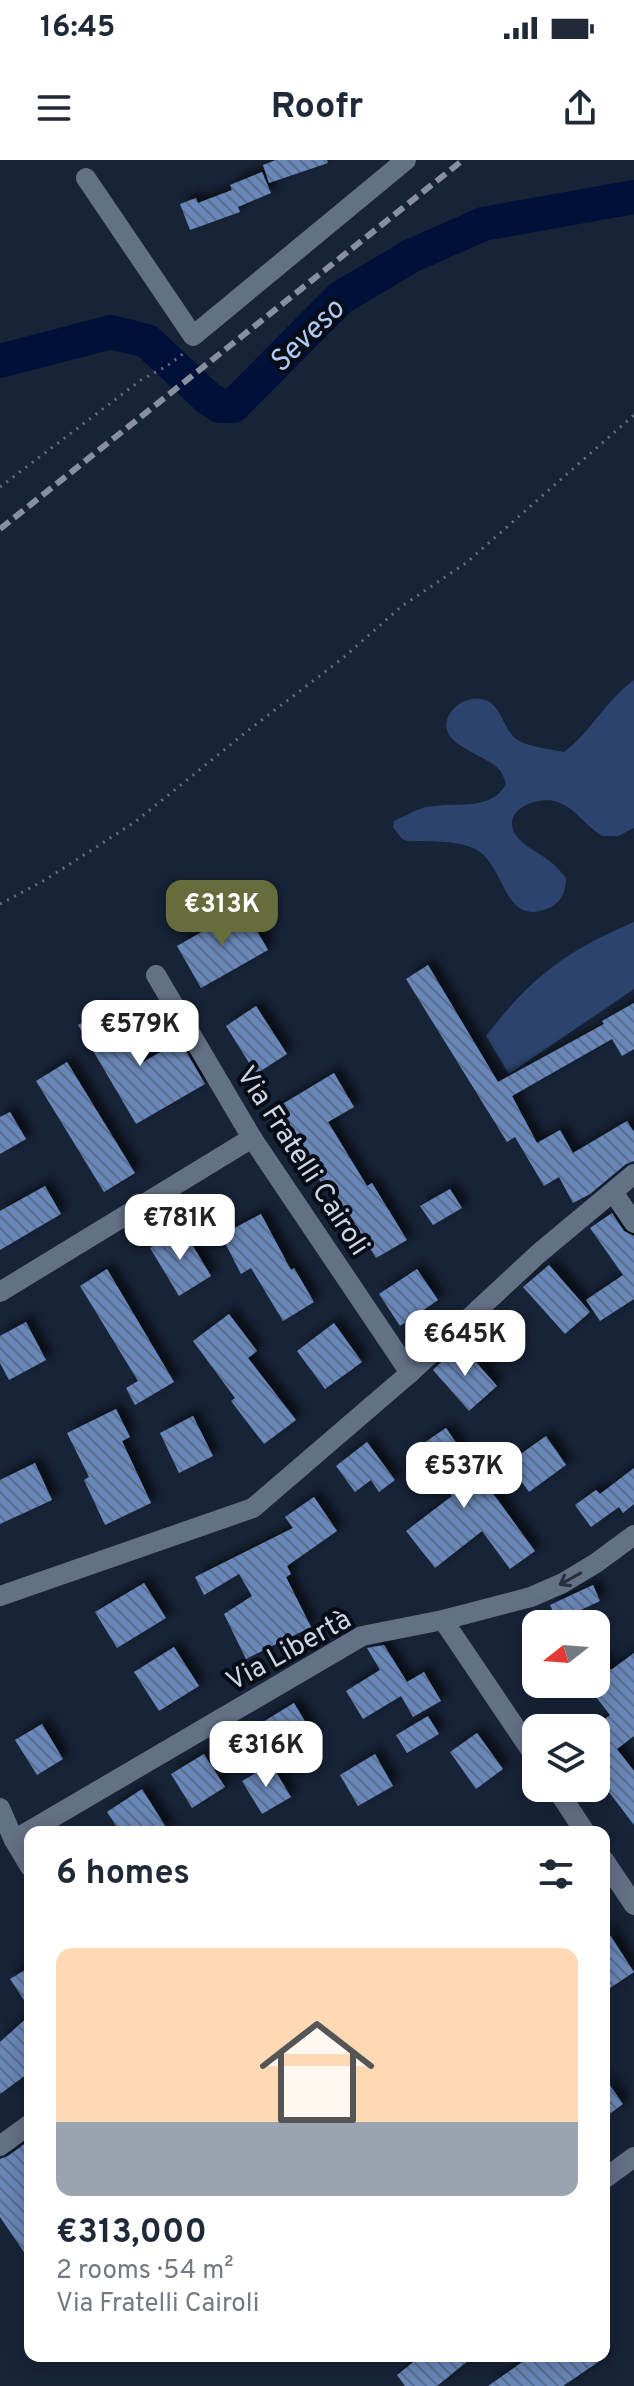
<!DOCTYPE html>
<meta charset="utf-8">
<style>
:root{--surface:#fff;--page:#f2f2f3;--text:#1f2937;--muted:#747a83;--accent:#666c3c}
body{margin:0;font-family:Overpass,sans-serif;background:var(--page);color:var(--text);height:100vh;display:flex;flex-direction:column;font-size:30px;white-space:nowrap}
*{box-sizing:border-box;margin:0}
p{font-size:26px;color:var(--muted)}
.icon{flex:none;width:44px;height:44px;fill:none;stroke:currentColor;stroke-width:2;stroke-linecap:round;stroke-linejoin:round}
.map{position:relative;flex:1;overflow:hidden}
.drawer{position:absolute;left:24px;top:1666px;width:586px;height:536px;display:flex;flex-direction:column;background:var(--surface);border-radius:16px;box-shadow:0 4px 20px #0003}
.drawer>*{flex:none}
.needle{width:52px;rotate:253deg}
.tools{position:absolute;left:522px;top:1450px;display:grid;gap:16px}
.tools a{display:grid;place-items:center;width:88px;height:88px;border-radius:16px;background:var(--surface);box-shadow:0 4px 20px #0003;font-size:40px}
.price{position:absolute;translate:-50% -68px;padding:0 18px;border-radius:16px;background:#fff;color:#222;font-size:26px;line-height:52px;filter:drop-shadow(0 2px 4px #0008)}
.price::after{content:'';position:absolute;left:50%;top:48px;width:24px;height:18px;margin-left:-12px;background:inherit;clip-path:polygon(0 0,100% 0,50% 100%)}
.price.current{background:var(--accent);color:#fff}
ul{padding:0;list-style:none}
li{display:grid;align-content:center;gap:16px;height:424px;padding:0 32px}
li span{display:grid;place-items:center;height:248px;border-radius:16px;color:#555}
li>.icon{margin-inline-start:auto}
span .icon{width:144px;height:144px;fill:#fffc;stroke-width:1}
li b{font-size:34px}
h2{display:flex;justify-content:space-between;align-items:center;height:96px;padding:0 32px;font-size:34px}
.status{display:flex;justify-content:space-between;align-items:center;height:56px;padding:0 40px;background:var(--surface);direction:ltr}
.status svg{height:22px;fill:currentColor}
header{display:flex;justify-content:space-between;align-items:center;height:104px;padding:0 32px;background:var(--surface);font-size:36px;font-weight:700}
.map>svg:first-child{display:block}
</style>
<div class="status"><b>16:45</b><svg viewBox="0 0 49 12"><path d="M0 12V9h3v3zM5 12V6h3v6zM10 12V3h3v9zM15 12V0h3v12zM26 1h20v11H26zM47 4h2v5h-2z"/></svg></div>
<header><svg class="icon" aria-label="menu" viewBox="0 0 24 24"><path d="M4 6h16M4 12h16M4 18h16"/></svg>Roofr<svg class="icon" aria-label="share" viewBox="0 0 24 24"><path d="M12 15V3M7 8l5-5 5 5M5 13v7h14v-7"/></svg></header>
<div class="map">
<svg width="634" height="2226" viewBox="0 0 634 2226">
<defs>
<pattern id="building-back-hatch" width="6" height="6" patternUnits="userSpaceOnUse" patternTransform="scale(2)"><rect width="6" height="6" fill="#6987b8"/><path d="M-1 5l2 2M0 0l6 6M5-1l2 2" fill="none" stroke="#5a6e8f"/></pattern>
<filter id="shadow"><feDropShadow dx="7" dy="-7" stdDeviation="4" flood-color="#0009"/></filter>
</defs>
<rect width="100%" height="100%" fill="#172337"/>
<g fill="#2c446d">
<path d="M634 520V668L618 676H602C586 666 576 649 558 642 539 635 501 649 515 674 522 685 534 690 544 697 552 702 560 710 566 718 566 731 562 742 549 748 502 768 507 705 475 689 454 679 429 682 407 681L402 679 393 667 394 661C403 657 413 651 423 648 450 640 490 654 506 624 504 618 502 612 498 608 482 593 434 583 449 555 455 545 463 540 474 539 501 536 501 567 516 579 525 586 553 590 564 592 591 572 606 540 634 520Z"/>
<path d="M634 762V829L509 914 486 876C531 817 566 791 634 762Z"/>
</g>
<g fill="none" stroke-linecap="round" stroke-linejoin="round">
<polyline stroke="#001038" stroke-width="34" points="0,201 111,172 147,181 208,238 220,246 233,246 340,138 411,96 483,64 634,37"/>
</g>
<g fill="url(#building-back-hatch)" filter="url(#shadow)">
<polygon points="276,0 327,0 328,3 269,23 263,5"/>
<polygon points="262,12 271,33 238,47 240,52 190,70 180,44 196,38 198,43 232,30 230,25"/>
<polygon points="244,748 268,790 201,828 177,786"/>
<polygon points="428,805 498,922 604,864 602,861 634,843 634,889 622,896 612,879 512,936 537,983 560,970 573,993 627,961 634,972 634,1001 626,1004 590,1034 573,1043 559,1017 544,1026 515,977 507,982 406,819"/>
<polygon points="256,846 287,894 256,914 226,866"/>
<polygon points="108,847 143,902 180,881 205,924 136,964 78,865"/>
<polygon points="67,902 135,1013 104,1032 36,921"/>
<polygon points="334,913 354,947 328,962 367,1026 372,1023 407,1080 376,1098 330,1025 324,1028 297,981 292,984 271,951"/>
<polygon points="10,952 26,979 0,994 0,957"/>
<polygon points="45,1026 61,1054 0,1090 0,1051"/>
<polygon points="450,1029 462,1048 433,1065 420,1046"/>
<polygon points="612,1053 624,1071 634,1076 634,1139 600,1161 586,1140 623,1115 590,1068"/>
<polygon points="261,1054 291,1110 294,1108 314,1142 283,1161 251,1108 241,1114 221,1075"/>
<polygon points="182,1068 211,1116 179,1136 150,1088"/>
<polygon points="549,1105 590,1152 565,1174 523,1127"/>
<polygon points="107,1109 174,1222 135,1245 126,1228 138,1221 80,1126"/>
<polygon points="417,1109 438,1140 400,1166 379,1134"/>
<polygon points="229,1154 257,1191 248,1198 296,1260 264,1284 231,1241 235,1238 193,1181"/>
<polygon points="26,1162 46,1200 9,1220 0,1203 0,1176"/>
<polygon points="334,1163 362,1202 325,1229 297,1191"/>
<polygon points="460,1184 497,1226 469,1251 433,1210"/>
<polygon points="116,1249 130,1277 122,1281 151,1343 105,1365 84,1320 89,1317 67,1273"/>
<polygon points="193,1256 213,1296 179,1313 160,1273"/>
<polygon points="446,1268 488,1329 489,1328 535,1391 510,1409 482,1371 435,1408 406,1371 452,1336 418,1287"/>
<polygon points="546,1276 566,1305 529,1332 508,1303"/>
<polygon points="367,1282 395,1320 379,1332 371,1320 355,1332 336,1306"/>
<polygon points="35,1303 52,1340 0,1364 0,1320"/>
<polygon points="634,1308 634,1344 623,1353 619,1347 591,1367 575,1345 596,1330 600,1334"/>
<polygon points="314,1337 337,1371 287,1406 291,1414 286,1417 311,1467 246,1499 224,1454 252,1436 239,1414 204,1435 195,1417 293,1368 285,1357"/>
<polygon points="144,1423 166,1458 117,1488 95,1452"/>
<polygon points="593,1425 600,1441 557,1461 550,1445"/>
<polygon points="384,1485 407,1522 424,1512 441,1541 413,1557 401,1536 363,1559 346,1531 380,1510 367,1488"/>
<polygon points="174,1487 199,1526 159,1551 134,1512"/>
<polygon points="596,1490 611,1510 634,1493 634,1576 617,1589 634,1611 634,1665 596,1615 596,1566 610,1555 586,1524 596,1524"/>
<polygon points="294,1543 313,1575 278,1598 258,1565"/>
<polygon points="428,1556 439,1574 407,1593 396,1575"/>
<polygon points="42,1564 63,1599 37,1615 15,1580"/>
<polygon points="477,1573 503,1609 476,1629 450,1592"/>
<polygon points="204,1594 225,1627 192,1648 171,1614"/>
<polygon points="375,1594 393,1626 358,1646 340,1615"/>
<polygon points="271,1604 291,1637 262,1654 242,1621"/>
<polygon points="142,1629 169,1672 120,1672 107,1652"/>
<polygon points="604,1766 634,1812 604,1832"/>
<polygon points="30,1807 30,1849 10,1819"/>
<polygon points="30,1855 30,1912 0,1934 0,1882"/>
<polygon points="604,1917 623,1944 604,1958"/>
<polygon points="30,1980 30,2101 0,2057 0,1999 8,1996"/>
<polygon points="421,2196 474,2196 437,2226 405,2226 397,2215"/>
<polygon points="531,2196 607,2196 563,2226 488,2226"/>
</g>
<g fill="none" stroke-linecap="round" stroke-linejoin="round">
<g stroke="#646e7f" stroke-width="3" stroke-dasharray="2 6" stroke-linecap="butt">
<polyline points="0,327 141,220 167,206 184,193"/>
<polyline points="0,744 45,720 135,662 250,569 343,498 402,446 466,403 634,255"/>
</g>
<g stroke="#637186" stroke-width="20">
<polyline points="86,18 193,176 406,0"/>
<polyline points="156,815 252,978 410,1213"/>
<polyline points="613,1032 634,1063"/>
<polyline points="0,1132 252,978"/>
<polyline points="0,1436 253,1348 410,1213 538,1094 634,1014"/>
<polyline points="443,1460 536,1598"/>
<polyline points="556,1628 585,1672"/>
<polyline points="0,1648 14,1680 30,1707"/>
<polyline points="14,1680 362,1476 443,1460 531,1437 563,1423 596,1403 634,1375"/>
<polyline points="604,1700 634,1745"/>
<polyline points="0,1986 30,1964"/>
<polyline points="604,2019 634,1997"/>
</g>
<polyline stroke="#8790a0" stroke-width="6" stroke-dasharray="12 6" stroke-linecap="butt" points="0,369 463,0"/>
</g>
<defs><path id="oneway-shaft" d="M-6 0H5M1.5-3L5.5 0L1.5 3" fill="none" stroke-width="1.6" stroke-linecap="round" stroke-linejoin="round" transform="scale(2)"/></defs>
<use stroke="#272f3d" href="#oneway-shaft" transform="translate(570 1419) rotate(151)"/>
<g text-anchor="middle" stroke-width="8" stroke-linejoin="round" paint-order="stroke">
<g font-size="28" fill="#ced6e3" stroke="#070c15">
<text transform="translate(304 1000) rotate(57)" y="10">Via Fratelli Cairoli</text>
<text transform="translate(288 1489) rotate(-29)" y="10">Via Libertà</text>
</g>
<g font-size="30" font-style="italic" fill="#afcaf5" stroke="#070c15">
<text transform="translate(306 175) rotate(-44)" y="10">Seveso</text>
</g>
</g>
</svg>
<div class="tools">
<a><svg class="needle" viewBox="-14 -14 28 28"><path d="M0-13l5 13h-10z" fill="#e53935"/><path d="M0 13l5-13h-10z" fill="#747a83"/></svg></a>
<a><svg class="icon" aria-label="layers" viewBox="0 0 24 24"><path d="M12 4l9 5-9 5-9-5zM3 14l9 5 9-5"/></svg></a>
</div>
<b class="price current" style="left:222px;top:788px">€313K</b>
<b class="price" style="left:140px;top:908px">€579K</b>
<b class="price" style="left:180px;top:1102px">€781K</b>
<b class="price" style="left:465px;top:1218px">€645K</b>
<b class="price" style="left:464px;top:1350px">€537K</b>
<b class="price" style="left:266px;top:1629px">€316K</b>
<section class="drawer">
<h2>6 homes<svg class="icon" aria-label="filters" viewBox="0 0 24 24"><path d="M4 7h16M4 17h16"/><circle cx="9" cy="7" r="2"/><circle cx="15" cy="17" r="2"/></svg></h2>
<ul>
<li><span style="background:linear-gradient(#ffd9b3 70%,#9aa5b1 0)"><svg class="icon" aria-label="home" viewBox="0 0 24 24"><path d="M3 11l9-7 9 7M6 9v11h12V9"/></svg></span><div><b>€313,000</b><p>2 rooms · 54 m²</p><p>Via Fratelli Cairoli</p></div></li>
</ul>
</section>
</div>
